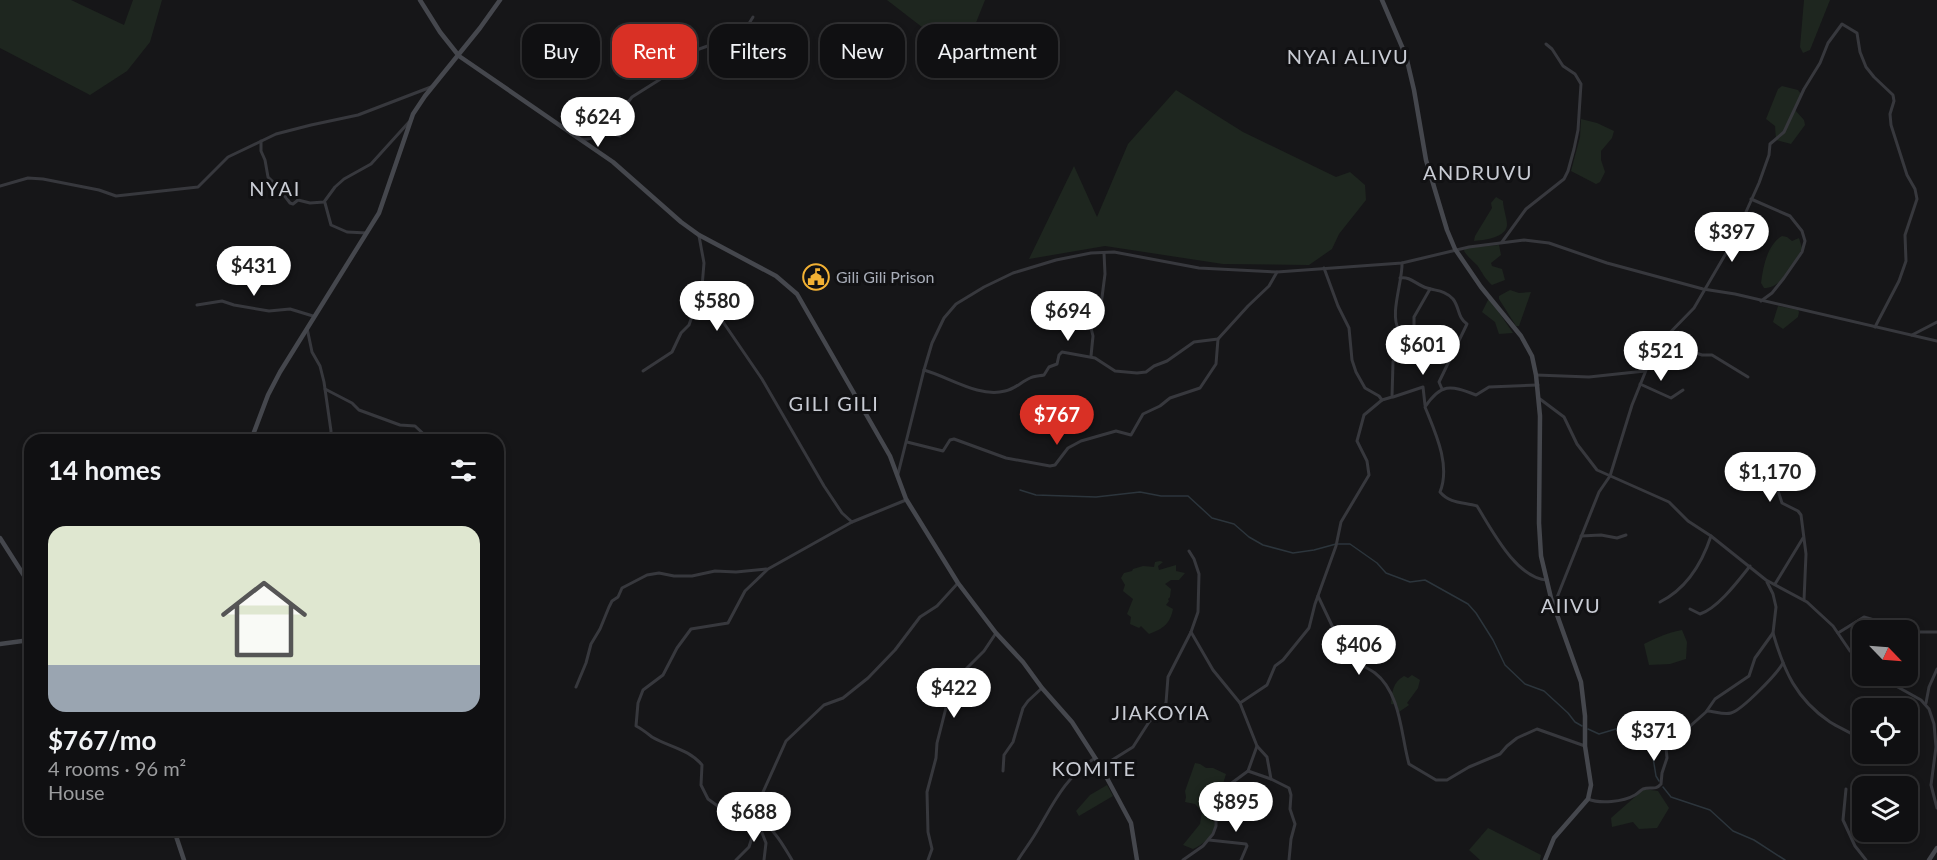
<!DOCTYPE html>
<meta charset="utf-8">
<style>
:root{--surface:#101012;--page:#19191b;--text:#f1f3f6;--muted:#9c9d9f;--line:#303032;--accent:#d93025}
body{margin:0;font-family:Lato,sans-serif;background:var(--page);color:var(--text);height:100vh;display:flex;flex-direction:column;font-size:22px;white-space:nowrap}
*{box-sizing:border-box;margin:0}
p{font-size:20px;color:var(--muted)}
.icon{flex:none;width:33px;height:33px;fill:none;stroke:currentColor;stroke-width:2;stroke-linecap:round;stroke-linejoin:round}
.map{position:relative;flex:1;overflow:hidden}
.sheet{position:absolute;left:24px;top:434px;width:480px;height:402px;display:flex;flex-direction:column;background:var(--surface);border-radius:18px;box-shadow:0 3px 9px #0003,0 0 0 2px var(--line)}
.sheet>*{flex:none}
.hud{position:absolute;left:522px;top:24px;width:570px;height:54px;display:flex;gap:12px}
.needle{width:39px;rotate:115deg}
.buttons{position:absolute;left:1852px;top:620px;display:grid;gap:12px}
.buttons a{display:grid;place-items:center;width:66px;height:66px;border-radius:12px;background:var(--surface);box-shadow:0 3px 9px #0003,0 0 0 2px var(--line);font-size:30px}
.price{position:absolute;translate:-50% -51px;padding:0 14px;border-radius:21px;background:#fff;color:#222;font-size:20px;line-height:39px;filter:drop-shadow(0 2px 3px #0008)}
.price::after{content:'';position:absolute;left:50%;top:36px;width:18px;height:14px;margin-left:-9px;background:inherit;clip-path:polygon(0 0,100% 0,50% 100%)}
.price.active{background:var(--accent);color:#fff}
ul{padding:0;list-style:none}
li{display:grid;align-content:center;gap:12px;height:318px;padding:0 24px}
li span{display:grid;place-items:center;height:186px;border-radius:18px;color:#555}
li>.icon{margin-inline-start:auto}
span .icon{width:108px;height:108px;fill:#fffc;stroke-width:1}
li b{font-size:26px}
h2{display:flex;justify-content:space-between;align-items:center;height:72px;padding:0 24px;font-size:26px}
.tag{padding:0 21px;border-radius:18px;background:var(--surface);box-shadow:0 3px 9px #0003,0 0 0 2px var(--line);font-size:21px;line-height:54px}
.tag.active{background:var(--accent);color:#fff}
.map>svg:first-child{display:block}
</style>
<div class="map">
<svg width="1937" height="860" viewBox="0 0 1937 860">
<rect width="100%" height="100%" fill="#161618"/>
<g fill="#1e261f">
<polygon points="0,0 71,0 124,25 133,0 162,0 150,42 127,71 90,95 0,48"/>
<polygon points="887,0 985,0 962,58"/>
<polygon points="1804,0 1830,0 1810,50 1803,53 1800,47"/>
<polygon points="1782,86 1798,90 1801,94 1795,110 1804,120 1805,125 1791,144 1776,140 1775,126 1766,119 1778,89"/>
<polygon points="1176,90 1243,132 1336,177 1350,172 1365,185 1366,200 1339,234 1332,249 1309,265 1223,264 1105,246 1029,259 1074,166 1097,217 1128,144"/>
<polygon points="1581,119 1597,123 1614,131 1612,138 1601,151 1601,160 1605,172 1600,182 1596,184 1571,171 1580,137"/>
<path d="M1496 197 1503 201C1503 208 1507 218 1507 225 1506 238 1484 240 1474 241L1475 236 1492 208 1491 203Z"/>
<path d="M1782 236 1787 237 1792 241 1799 238 1802 248 1800 253C1791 266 1782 288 1764 288L1761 283C1763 267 1767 245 1782 236Z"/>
<path d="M1499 245 1501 255 1491 263 1492 266 1502 269 1505 280 1492 285C1485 279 1482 272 1477 265 1472 260 1468 257 1464 251L1465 248Z"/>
<polygon points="1510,290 1519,293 1531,292 1519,326 1516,326 1499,299 1499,296"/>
<polygon points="1489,298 1513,333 1499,334 1495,322 1482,312"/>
<polygon points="1778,306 1798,310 1799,312 1798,317 1783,329 1773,322"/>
<path d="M1160 561 1163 562 1158 566 1159 570 1176 565V571L1185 573 1179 580H1171L1165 584 1171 589 1170 597 1168 599 1169 601 1166 605 1173 609C1170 624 1163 629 1149 634L1141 626 1139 628 1130 624 1131 617 1127 614 1133 599 1123 591 1125 585 1121 578 1124 573 1132 571 1133 569 1143 566 1154 567 1155 562Z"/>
<path d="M1682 630 1687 642 1686 659 1670 664 1649 665 1644 644C1656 638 1669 632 1682 630Z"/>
<path d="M1412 675 1420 680 1418 688 1407 703 1409 705 1399 712 1397 705 1391 704C1392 692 1393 682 1404 676L1408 678Z"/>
<path d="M1195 763 1200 764 1206 768H1213L1226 774 1212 820 1216 824C1213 836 1204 844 1193 849L1183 845 1200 824 1202 812 1195 804 1185 802 1186 797 1185 791Z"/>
<polygon points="1107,785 1113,796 1079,816 1076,811 1090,795"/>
<polygon points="1644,789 1658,791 1669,808 1657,828 1639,829 1633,822 1612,827 1611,818"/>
<polygon points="1488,828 1541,855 1540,860 1480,860 1469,850"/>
</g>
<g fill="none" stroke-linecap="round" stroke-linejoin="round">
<g stroke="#2c353c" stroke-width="1.5">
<polyline points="1020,490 1036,495 1096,497 1140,492 1161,496 1188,496 1212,518 1234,524 1249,537 1263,545 1293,553 1314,550 1336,544 1350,544 1377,563 1386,573 1410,582 1425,580 1468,604 1476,613 1493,640 1505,665 1525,684 1544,691 1568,713 1575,722 1582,726"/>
<polyline points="1588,729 1599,734 1626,726 1641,726 1649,733 1656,776 1659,781"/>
<polyline points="1663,787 1671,797 1710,810 1733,831 1754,840 1785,860"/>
</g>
<g stroke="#37383d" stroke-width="3">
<polyline points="603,134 632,97 659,80 678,64 681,58 688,53 733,37 745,30 753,17"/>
<path d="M582 139C597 141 603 129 620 136"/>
<polyline points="261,141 261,151 265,160 268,177 278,187 290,203 293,204 298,200 310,203 324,202 335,187 344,179 371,164 409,122"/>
<polyline points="0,186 28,178 43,179 99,190 116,196 198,187 228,157 276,134 311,125 358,115 431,87"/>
<polyline points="1751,199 1790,216 1802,231 1805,241 1802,252 1784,278 1772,293 1761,301"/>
<polyline points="325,203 331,225 347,232 367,233"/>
<polyline points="1715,226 1731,245"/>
<polyline points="699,236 704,263 702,287 706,297 762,379 824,486 842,513 852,522 906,500"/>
<polyline points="1502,242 1526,209 1564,179 1568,171 1574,149 1578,130 1581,84 1575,74 1563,66 1552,49 1546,44"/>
<path d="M1402 263C1403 280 1389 315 1399 330 1404 338 1413 344 1419 352"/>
<path d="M1400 278C1411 276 1416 285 1427 288 1436 291 1445 290 1453 299 1460 308 1457 317 1467 324L1439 382 1442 389"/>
<polyline points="197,305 222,301 234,305 269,311 290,309 313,316"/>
<polyline points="307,328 312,352 320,366 324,382 331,431 330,440"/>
<polyline points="1912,335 1937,322"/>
<polyline points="1666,336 1693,352 1702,355 1712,355 1748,377"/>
<polyline points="1091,356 1093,336 1091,328 1101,305 1105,274 1104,253"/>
<path d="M924 370C949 377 979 398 1005 391 1015 389 1021 382 1030 378 1034 376 1040 376 1044 375L1049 367 1057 364 1059 355 1062 352 1095 358 1115 371 1137 373 1146 372 1154 366 1167 361 1194 342 1218 339"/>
<polyline points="643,371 672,352 681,333 689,325 702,287"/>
<polyline points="1536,375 1589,377 1645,371"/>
<polyline points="1640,384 1671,398 1683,390"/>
<path d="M1538 385 1489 387 1476 395C1450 385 1441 383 1425 407 1435 432 1451 465 1440 492 1450 504 1464 502 1477 506 1492 530 1516 578 1547 580"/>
<polyline points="325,389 352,403 359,410 400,425 415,426 430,440"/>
<polyline points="1393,397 1423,387 1425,405"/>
<polyline points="1540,399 1564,417 1577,444 1597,470 1669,502 1688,521 1711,536 1766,580 1807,602 1833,626 1850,651 1863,663"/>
<polyline points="1382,400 1392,397 1393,362 1399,349 1414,330 1414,317 1430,289"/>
<polyline points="907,442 943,451 950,440 954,439 1006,458 1050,466 1055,465 1068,448 1081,441 1116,431 1131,435 1143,414 1160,406 1170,398 1200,388 1216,364 1218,339 1248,306 1269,286 1277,272"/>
<polyline points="1768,460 1782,503 1798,511 1801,515 1806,554 1804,600"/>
<polyline points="898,474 924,370 932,343 944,318 956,304 984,287 1013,273 1056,260 1091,253 1114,252 1199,268 1277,272 1402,263 1469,247 1524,240 1549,243 1607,263 1703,289 1735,294 1937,341"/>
<polyline points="1581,536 1601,535 1617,538 1626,535"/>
<polyline points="1775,584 1803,538"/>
<path d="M1318 596 1335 632 1334 650C1345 660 1363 664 1375 673 1401 693 1401 736 1409 764L1436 780H1447L1469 767 1500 754 1507 746 1517 738 1537 729 1585 746"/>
<path d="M1660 602C1686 589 1702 563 1711 536"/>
<polyline points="1554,605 1599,492 1610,476 1632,405 1655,348 1694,308 1732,243 1759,183 1769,155 1770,144 1784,132 1804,89 1820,63 1828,43 1842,24 1857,33 1860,52 1866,67 1874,77 1893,95 1894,101 1890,114 1891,125 1907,175 1915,189 1917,199 1905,235 1906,261 1899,281 1875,327"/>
<path d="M1690 609 1700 614C1718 608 1738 581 1750 566"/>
<path d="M1773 633C1784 671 1796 699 1830 722 1841 729 1853 733 1863 741"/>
<polyline points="1838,633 1864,617 1915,632 1937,632"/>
<polyline points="1882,675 1896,686 1921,700 1929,709 1934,724 1936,747 1931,785 1937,808"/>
<polyline points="576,687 586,663 591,644 600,629 609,607 612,601 618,597 622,588 647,575 659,573 674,576 692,576 715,571 736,572 766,569"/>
<polyline points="1240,703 1267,685 1275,666 1283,660 1309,628 1315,604 1336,546 1341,522 1369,475 1367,461 1357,441 1364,415 1382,400 1379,396 1365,388 1356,372 1352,360 1349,328 1338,306 1324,268"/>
<polyline points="1926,703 1929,687 1937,669"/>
<path d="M1707 711C1714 711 1723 715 1731 713 1742 710 1777 674 1783 663"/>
<polyline points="1257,746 1267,757 1271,779 1289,788 1291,795 1290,809 1295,824 1291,839 1289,860"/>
<polyline points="1101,767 1133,747 1149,722 1166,703 1168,677 1191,632 1198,612 1199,574 1194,559 1189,551"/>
<polyline points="1003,771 1004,755 1013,742 1023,708 1028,701 1042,688"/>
<polyline points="1248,771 1271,779"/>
<polyline points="1846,789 1843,820 1855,846 1866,860"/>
<path d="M1588 799C1600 804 1623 802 1635 795 1637 794 1641 790 1643 789 1651 786 1655 791 1661 784L1662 773 1667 758 1666 747 1671 735 1688 728 1706 712 1715 699 1749 676 1755 658 1773 633 1776 607 1773 594 1767 582"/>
<path d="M756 813 726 812 708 799 701 785 702 765C689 749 669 747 652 737 647 733 642 729 636 726L638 703 643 690 663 675 677 648 691 629 728 623 745 591 768 569 852 522"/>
<polyline points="757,820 766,843 764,860"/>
<path d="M757 821C773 825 784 847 792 860"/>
<polyline points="1209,840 1246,844 1247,846 1241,860"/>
<polyline points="736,860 749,847 755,828 756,813 759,801 786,741 824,705 843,698 868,678 895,650 920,617 937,606 958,583"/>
<polyline points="928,860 932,849 928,832 927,792 936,758 937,743 948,700 958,677 984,651 996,633"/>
<path d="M1018 860C1023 852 1029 844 1034 836 1053 805 1063 779 1095 758"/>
<polyline points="1183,860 1203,846 1213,834 1216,826 1216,815 1223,796 1229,785 1248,771 1257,746 1240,703 1213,670 1191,632"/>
</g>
<g stroke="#45474d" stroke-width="4.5">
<polyline points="420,0 440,32 459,56 613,162 681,222 699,235 776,276 797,294 890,456 906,499 958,583 996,633 1023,662 1042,688 1072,722 1101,767 1131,823 1137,860"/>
<polyline points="1382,0 1406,56 1414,90 1426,160 1447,230 1455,249 1481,287 1521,336 1532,356 1536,375 1540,416 1539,523 1541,556 1551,598 1581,682 1585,716 1585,746 1591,785 1588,799 1554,838 1545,860"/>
<polyline points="251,440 268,395 280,372 379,213 413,114 425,96 480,28 500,0"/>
<polyline points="0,538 30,585"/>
<polyline points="0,644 30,640"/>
<polyline points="174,830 184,860"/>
<polyline points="1929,860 1937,848"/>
</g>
</g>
<defs>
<g id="civic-ring" transform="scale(1.35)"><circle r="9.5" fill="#111113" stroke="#f2b134" stroke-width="1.5"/><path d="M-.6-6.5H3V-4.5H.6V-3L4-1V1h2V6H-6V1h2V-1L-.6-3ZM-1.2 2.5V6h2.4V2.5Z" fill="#f2b134"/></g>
</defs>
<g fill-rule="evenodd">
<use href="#civic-ring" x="816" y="277"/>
</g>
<g text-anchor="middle" stroke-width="6" stroke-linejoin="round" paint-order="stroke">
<g font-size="16" fill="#a8adb8" stroke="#111113" text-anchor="start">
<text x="836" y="283">Gili Gili Prison</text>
</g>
<g font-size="20" letter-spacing="1.5" fill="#c9ccd4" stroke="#111113">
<text x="1348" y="64">NYAI ALIVU</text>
<text x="1478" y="180">ANDRUVU</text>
<text x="275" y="196">NYAI</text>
<text x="834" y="411">GILI GILI</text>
<text x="1571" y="613">AIIVU</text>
<text x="1161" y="720">JIAKOYIA</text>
<text x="1094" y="776">KOMITE</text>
</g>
</g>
</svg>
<div class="buttons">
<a><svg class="needle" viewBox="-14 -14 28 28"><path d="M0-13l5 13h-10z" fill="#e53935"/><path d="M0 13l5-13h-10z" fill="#9c9d9f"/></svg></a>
<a><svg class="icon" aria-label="locate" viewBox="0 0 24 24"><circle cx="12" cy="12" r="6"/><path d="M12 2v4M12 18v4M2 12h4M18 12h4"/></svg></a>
<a><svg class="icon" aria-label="layers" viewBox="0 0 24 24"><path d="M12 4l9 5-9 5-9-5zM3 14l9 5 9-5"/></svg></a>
</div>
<b class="price" style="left:598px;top:148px">$624</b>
<b class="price" style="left:1732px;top:263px">$397</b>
<b class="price" style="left:254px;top:297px">$431</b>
<b class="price" style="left:717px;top:332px">$580</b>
<b class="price" style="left:1068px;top:342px">$694</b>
<b class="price" style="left:1423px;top:376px">$601</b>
<b class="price" style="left:1661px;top:382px">$521</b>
<b class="price active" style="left:1057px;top:446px">$767</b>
<b class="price" style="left:1770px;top:503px">$1,170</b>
<b class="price" style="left:1359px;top:676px">$406</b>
<b class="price" style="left:954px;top:719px">$422</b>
<b class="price" style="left:1654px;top:762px">$371</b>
<b class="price" style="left:1236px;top:833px">$895</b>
<b class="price" style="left:754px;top:843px">$688</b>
<div class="hud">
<a class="tag">Buy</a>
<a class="tag active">Rent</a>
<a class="tag">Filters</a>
<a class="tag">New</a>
<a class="tag">Apartment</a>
</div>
<section class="sheet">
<h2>14 homes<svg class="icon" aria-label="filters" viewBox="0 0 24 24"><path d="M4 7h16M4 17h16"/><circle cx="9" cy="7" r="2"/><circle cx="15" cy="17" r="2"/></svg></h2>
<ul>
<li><span style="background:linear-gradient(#dfe7d0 75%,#9aa5b1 0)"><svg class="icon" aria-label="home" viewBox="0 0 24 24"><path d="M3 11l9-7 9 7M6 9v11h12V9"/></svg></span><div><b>$767/mo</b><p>4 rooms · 96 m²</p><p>House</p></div></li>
</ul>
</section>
</div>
